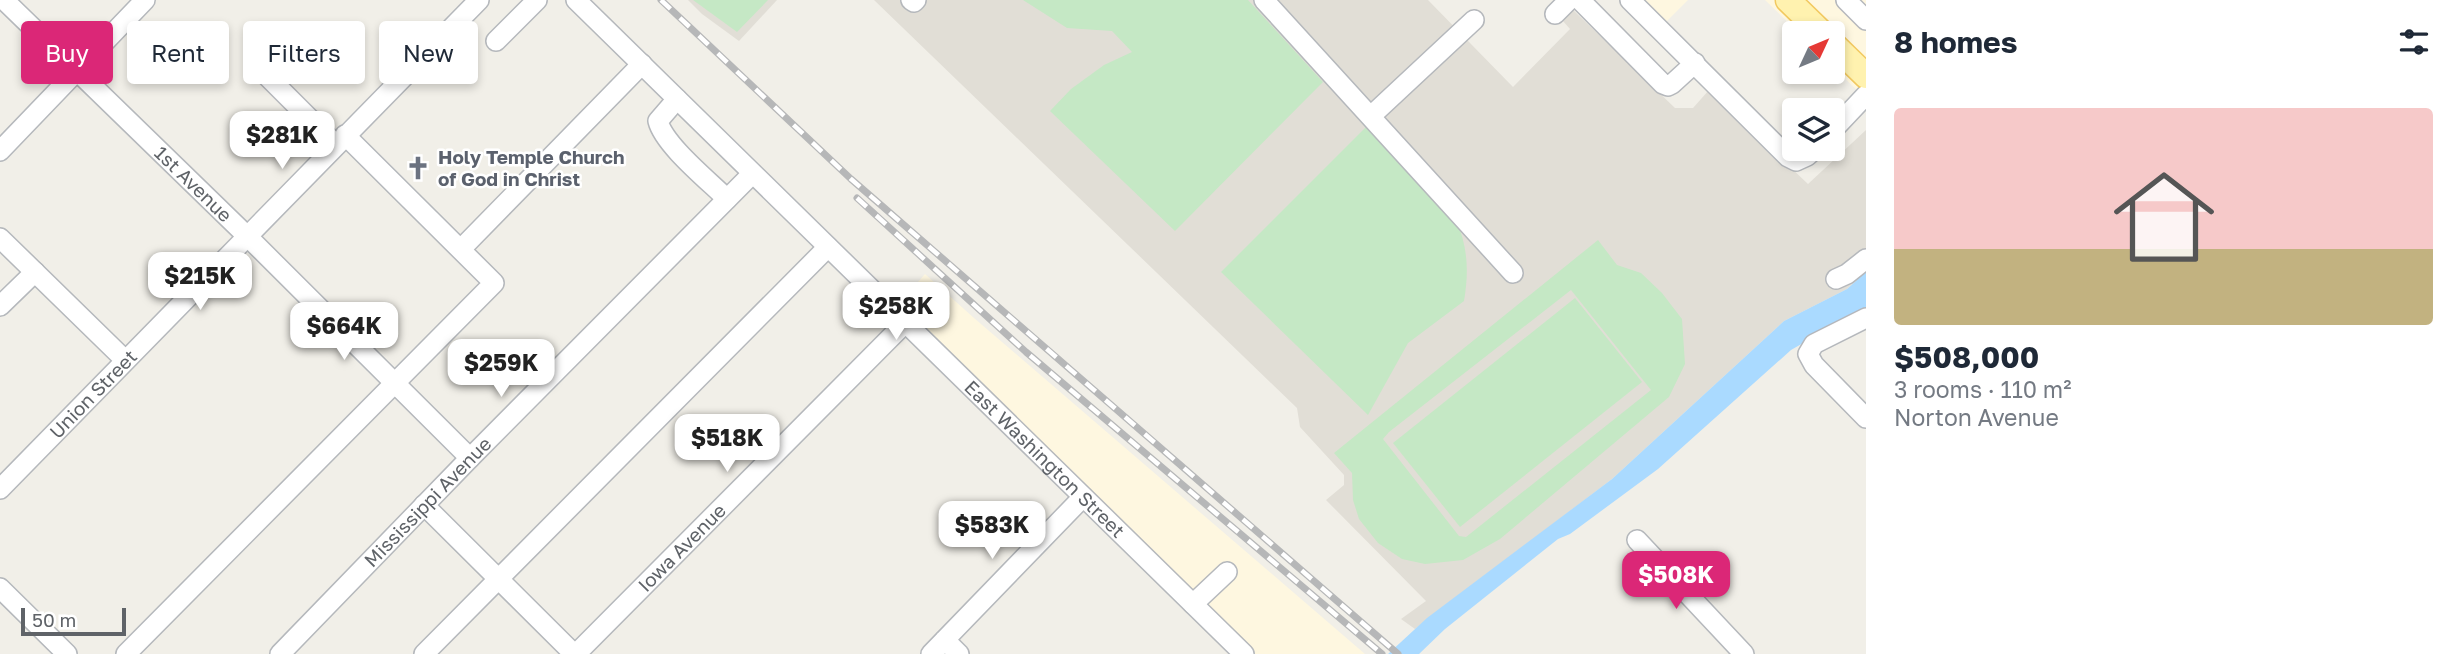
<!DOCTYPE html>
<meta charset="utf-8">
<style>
:root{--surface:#fff;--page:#f6f6f7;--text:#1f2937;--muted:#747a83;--accent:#db2777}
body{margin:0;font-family:"Golos Text",sans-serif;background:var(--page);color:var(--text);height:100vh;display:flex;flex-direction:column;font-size:26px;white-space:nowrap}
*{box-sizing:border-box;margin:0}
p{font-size:23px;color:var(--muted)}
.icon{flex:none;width:38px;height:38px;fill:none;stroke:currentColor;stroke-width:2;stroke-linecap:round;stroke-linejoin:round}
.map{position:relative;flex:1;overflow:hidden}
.drawer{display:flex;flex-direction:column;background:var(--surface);width:595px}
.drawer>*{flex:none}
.hud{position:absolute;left:21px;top:21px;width:665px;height:63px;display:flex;gap:14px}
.needle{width:46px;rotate:46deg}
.fabs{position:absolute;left:1782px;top:21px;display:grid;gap:14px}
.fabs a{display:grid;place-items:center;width:63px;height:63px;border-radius:7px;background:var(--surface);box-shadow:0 4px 10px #0003;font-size:35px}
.scale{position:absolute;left:21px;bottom:18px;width:105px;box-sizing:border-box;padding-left:7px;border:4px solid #5f6368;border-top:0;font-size:19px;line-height:24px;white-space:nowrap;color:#5f6368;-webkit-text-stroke:5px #fff;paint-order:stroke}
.price{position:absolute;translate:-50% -60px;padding:0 16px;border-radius:14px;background:#fff;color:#222;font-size:23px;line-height:46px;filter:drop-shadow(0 2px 4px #0008)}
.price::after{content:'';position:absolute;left:50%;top:42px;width:21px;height:16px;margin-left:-10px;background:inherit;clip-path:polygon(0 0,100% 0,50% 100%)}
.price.on{background:var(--accent);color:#fff}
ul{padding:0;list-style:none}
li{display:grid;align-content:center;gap:14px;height:371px;padding:0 28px}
li span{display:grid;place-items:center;height:217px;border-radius:7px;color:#555}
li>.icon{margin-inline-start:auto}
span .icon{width:126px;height:126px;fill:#fffc;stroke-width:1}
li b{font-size:30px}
h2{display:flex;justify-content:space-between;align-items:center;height:84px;padding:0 28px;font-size:30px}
.chip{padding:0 24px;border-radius:7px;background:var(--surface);box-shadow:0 4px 10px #0003;font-size:24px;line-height:63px}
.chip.on{background:var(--accent);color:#fff}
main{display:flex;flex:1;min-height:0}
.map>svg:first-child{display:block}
</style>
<main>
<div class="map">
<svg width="1866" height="654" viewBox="0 0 1866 654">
<rect width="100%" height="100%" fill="#f1efe8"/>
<g fill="#fef7e0">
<polygon points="1626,0 1688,0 1657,31"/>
<polygon points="1765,0 1866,0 1866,99 1832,66 1832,33 1799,33"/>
<polygon points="925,274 974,318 1365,654 1246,654 894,309"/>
</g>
<g fill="#e1ded6">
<polygon points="688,0 777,0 739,41 702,14"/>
<polygon points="874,0 1428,0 1513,87 1570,29 1562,20 1572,9 1675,108 1693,108 1709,90 1808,184 1866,130 1866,272 1847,289 1784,321 1612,479 1415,629 1401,619 1426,601 1326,500 1344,485 1344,475 1300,427 1297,408"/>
</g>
<g fill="#c5e8c5" fill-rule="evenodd">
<polygon points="693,0 768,0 737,32"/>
<polygon points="1023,0 1248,0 1323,82 1175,231 1050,111 1071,89 1104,65 1132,52 1112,31 1067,28"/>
<path d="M1368 125 1456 220C1468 247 1469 272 1464 301L1408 343 1368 415 1221 272Z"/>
<path d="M1598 240 1617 265 1641 273 1662 293 1682 319 1685 364 1669 397 1500 539 1463 560 1425 564 1402 559 1378 543 1359 519 1353 500 1352 473 1334 453ZM1571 290 1651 390 1466 537 1459 536 1383 439 1389 432Z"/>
<polygon points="1575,298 1642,382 1460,527 1393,443"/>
</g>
<polygon fill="#aadaff" points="1866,272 1866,307 1791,350 1658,469 1570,534 1558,539 1445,629 1419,654 1388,654 1427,618 1612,479 1784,321 1847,289"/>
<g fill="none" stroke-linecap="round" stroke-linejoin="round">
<g stroke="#b5b8bc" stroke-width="22">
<g id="minor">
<path id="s1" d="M4 0 247 236 470 458"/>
<path id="s2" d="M576 0 1244 654"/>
<polyline points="911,0 914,2 916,0"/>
<polyline points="1264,0 1513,273"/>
<polyline points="1580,0 1663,84 1668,86 1672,84 1695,63"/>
<polyline points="1630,0 1788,157 1796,161 1807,156 1815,149"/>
<polyline points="1846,0 1866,20"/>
<polyline points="1555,14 1569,0"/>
<polyline points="496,41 537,0"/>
<polyline points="264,73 336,145"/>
<path d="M677 99 658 121C664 145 709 181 727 199"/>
<polyline points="1371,116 1474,20"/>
<polyline points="1832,131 1866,95"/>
<polyline points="0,151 145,0"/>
<polyline points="0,238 125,360"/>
<polyline points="461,249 642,64"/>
<polyline points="1836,279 1847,274 1866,259"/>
<polyline points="0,306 35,272"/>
<polyline points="1866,318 1814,344 1808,354 1814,365 1866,418"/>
<path id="s3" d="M0 489 479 0"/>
<polyline points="424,505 574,654"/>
<polyline points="1637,540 1744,654"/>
<polyline points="0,588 67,654"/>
<polyline points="1193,604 1227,572"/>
<polyline points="945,640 959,654"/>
<polyline points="126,654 494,283 345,135"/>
<path id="s4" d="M280 654 470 458 752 174"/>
<polyline points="424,654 828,247"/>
<path id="s5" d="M576 654 905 323"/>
<polyline points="931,654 1083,497"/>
</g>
</g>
<g stroke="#f2c960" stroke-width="27">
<g id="major">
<polyline points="1788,0 1822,33"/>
<polyline points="1832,43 1866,76"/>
</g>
</g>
<use href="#minor" stroke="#fff" stroke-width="19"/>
<use href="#major" stroke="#fff2af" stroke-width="24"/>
<g stroke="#b6b7b8" stroke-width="7">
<g id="rail">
<polyline points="661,0 851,179 1398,654"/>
<polyline points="857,198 1026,352 1382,654"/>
</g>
</g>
<use href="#rail" stroke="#fff" stroke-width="4.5" stroke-dasharray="13" stroke-linecap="butt"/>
</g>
<defs>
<g id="church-bare" transform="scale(1.89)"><path d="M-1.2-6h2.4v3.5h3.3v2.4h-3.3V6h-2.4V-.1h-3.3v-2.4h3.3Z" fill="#6b7280" stroke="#fff" stroke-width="2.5" paint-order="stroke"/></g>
</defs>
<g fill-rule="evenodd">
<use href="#church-bare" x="418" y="168"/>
</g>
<g text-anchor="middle" stroke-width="5" stroke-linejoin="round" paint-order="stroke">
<g font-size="19" font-weight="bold" fill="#5b616d" stroke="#fff" text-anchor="start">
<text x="438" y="164">Holy Temple Church<tspan x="438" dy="22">of God in Christ</tspan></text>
</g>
<g font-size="19" fill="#5f6368" stroke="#fff">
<text dy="7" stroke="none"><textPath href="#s1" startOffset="264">1st Avenue</textPath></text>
<text dy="7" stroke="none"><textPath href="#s3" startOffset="133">Union Street</textPath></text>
<text dy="7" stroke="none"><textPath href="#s2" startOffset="656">East Washington Street</textPath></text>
<text dy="7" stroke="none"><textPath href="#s4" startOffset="212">Mississippi Avenue</textPath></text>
<text dy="7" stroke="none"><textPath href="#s5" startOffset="150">Iowa Avenue</textPath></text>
</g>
</g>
</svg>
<div class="fabs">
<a><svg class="needle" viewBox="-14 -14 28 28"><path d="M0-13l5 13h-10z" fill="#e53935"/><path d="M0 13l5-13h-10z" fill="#747a83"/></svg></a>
<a><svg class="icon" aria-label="layers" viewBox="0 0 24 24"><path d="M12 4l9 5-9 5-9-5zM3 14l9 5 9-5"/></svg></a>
</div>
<div class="scale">50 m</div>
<b class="price" style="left:282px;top:171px">$281K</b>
<b class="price" style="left:200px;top:312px">$215K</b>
<b class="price" style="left:896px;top:342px">$258K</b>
<b class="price" style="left:344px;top:362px">$664K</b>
<b class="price" style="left:501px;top:399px">$259K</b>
<b class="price" style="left:727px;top:474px">$518K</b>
<b class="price" style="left:992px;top:561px">$583K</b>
<b class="price on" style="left:1676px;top:611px">$508K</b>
<div class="hud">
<a class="chip on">Buy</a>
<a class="chip">Rent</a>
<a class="chip">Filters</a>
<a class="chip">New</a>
</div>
</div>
<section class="drawer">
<h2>8 homes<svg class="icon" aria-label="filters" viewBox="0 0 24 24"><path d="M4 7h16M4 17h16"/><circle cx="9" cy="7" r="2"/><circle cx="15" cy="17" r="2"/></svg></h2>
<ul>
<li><span style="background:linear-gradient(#f6c9c9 65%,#c2b280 0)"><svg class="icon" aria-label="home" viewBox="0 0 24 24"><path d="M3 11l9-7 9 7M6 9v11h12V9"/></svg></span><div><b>$508,000</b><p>3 rooms · 110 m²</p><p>Norton Avenue</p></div></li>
</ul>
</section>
</main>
